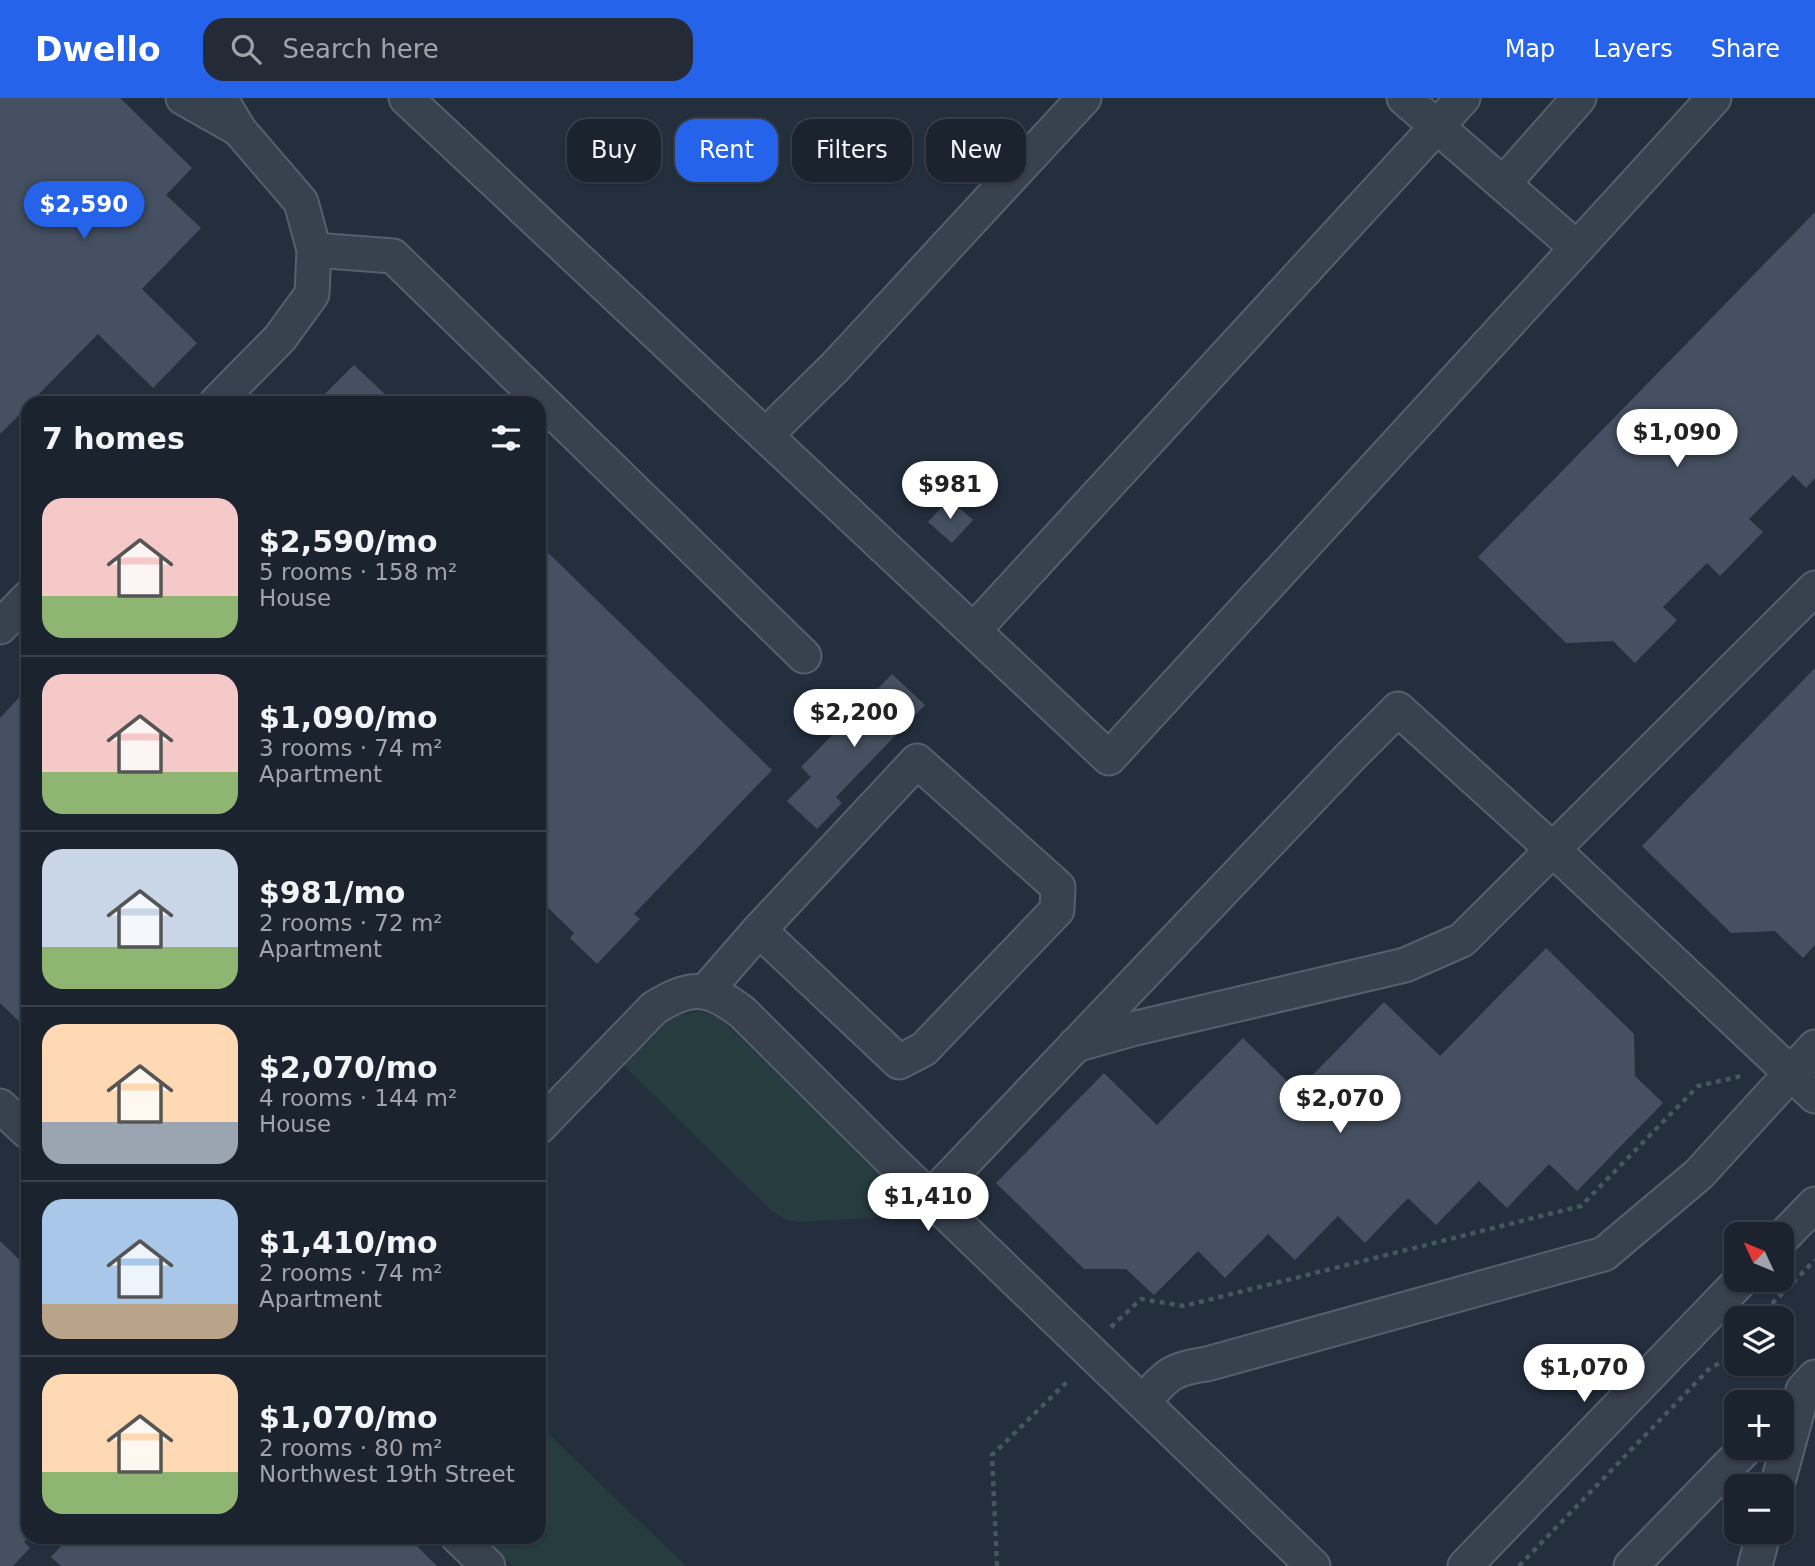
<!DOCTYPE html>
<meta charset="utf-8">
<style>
:root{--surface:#1b232e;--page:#242b36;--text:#f1f3f6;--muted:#a0a4aa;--line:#39404a;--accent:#2563eb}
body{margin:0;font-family:"DejaVu Sans",sans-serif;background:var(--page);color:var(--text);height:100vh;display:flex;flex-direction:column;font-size:26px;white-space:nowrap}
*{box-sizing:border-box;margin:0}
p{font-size:23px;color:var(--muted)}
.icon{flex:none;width:38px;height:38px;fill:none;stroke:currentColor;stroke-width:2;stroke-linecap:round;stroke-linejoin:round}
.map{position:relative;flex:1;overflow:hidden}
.sheet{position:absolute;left:21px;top:298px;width:525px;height:1148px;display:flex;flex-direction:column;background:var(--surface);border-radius:21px;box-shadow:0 2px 5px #0004,0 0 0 2px var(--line)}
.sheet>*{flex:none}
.hud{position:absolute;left:567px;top:21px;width:665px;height:63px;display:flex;gap:14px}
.needle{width:46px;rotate:314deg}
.tools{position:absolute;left:1724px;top:1124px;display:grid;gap:14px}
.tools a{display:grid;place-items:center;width:70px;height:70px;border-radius:14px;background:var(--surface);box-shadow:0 2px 5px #0004,0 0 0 2px var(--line);font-size:35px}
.price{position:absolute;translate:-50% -60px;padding:0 16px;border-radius:24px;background:#fff;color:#222;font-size:23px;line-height:46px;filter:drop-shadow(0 2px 4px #0008)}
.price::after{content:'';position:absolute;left:50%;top:42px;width:21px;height:16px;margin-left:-10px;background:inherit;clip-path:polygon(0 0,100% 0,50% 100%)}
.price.on{background:var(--accent);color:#fff}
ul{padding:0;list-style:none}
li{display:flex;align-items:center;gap:21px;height:175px;padding:0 21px}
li+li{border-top:2px solid var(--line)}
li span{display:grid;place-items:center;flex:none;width:196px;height:140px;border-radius:21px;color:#555}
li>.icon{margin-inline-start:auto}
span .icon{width:84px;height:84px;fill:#fffc;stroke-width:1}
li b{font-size:30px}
h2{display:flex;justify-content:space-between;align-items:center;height:84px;padding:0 21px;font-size:30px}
.pill{padding:0 24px;border-radius:21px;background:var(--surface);box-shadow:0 2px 5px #0004,0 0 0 2px var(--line);font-size:24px;line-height:63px}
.pill.on{background:var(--accent);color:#fff}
header{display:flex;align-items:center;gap:42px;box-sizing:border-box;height:98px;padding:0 35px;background:var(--accent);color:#fff}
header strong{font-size:33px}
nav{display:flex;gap:38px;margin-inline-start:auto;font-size:24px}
.search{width:490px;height:63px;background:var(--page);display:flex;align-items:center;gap:18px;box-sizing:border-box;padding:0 24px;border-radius:21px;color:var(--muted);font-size:26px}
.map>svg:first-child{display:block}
</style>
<header>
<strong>Dwello</strong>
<div class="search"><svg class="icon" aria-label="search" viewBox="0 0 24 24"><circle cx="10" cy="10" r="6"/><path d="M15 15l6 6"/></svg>Search here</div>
<nav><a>Map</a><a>Layers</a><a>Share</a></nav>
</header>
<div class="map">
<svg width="1815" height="1468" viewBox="0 0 1815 1468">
<rect width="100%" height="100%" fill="#242f3e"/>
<g fill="#263c3f">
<polygon points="700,913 720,920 917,1112 906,1118 800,1124 787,1122 773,1114 623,967 667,920"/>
<polygon points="539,1327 686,1468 513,1468 482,1439 539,1438"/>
</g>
<g fill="#455162">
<polygon points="0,0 120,0 192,70 166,97 201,130 142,191 197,245 153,290 98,236 31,304 28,304 28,308 0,336"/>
<polygon points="1815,114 1815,380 1806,390 1793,377 1749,421 1763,434 1720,478 1707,465 1663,509 1677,522 1635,565 1613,543 1566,545 1478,459"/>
<polygon points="354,267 393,304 317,304"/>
<polygon points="949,401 973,422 952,445 928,424"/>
<polygon points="539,446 772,672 634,816 640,821 597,866 570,840 574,835 539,801"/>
<polygon points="1815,570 1815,847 1803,860 1775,833 1731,835 1642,748"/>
<polygon points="892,576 925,607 836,699 842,705 817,731 787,703 811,679 801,669"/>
<polygon points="28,590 28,932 0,905 0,620"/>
<polygon points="1546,850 1634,936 1635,978 1663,1005 1577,1093 1549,1066 1507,1110 1479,1083 1436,1127 1408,1100 1365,1145 1338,1118 1295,1162 1268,1136 1225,1180 1198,1153 1154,1197 1126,1171 1084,1171 996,1085 1104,975 1157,1027 1243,940 1297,993 1384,904 1440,958"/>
<polygon points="0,1143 28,1170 28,1440 24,1444 30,1450 13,1468 0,1468"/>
<polygon points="70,1438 407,1438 437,1468 61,1468 51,1459"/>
</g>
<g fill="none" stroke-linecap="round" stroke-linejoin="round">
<g stroke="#565f6c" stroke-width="37">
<g id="minor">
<polyline points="183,0 238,31"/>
<polyline points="406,0 1109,660 1577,150 1404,0"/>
<polyline points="1503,86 1579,0"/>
<polyline points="1577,150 1714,0"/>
<polyline points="314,152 393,158 804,558"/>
<polyline points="217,304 280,240 312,196 314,152 301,104 240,33 220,0"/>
<polyline points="766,337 836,268 1084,0"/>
<polyline points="0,529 28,500"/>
<polyline points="974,532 1463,0"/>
<polyline points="706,893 759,832 917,663 1058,789 1057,812 924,951 899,964 759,832"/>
<polyline points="1075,947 1132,931 1405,867 1462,842 1815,490"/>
<polyline points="0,1008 28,1034"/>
<path d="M539 1029 654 910C691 887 708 888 742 914L894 1065 1313 1468"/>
<polyline points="930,1100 1350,659 1398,611 1562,760 1815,998"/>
<polyline points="1782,1140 1815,1106"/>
<path d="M1143 1304C1168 1276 1171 1271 1207 1266L1604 1156 1699 1076 1815 949"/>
<polyline points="1777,1388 1803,1292 1815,1279"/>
<polyline points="457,1438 488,1468"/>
<polyline points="1465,1468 1742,1181"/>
<polyline points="1631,1468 1747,1349"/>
<polyline points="1755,1468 1764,1433"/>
</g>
</g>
<g stroke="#44595c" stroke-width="4.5" stroke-dasharray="5 5" stroke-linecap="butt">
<polyline points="1758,1220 1815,1162"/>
<polyline points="1111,1229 1141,1201 1184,1208 1581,1108 1698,988 1741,978"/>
<polyline points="997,1468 992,1357 1070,1281"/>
<path d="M1519 1468 1711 1269C1726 1264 1729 1258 1736 1244"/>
</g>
<use href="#minor" stroke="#38414e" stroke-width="33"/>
</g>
</svg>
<div class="tools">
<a><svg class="needle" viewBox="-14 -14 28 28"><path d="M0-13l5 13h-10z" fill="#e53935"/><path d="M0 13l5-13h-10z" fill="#a0a4aa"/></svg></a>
<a><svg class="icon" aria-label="layers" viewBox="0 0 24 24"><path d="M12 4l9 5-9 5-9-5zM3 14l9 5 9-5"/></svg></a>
<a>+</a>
<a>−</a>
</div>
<b class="price on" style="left:84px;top:143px">$2,590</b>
<b class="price" style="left:1677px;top:371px">$1,090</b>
<b class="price" style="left:950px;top:423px">$981</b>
<b class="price" style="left:854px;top:651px">$2,200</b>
<b class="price" style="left:1340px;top:1037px">$2,070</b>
<b class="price" style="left:928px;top:1135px">$1,410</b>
<b class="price" style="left:1584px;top:1306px">$1,070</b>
<div class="hud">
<a class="pill">Buy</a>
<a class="pill on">Rent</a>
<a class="pill">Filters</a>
<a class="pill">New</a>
</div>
<section class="sheet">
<h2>7 homes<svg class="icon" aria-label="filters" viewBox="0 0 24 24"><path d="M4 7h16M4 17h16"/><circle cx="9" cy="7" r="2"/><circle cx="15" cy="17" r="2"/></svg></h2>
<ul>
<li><span style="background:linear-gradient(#f6c9c9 70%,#8fb573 0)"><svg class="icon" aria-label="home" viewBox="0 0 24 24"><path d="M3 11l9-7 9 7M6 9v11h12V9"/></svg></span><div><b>$2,590/mo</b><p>5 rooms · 158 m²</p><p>House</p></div></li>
<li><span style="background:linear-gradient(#f6c9c9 70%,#8fb573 0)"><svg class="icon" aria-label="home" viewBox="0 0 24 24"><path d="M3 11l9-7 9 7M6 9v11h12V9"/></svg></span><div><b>$1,090/mo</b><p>3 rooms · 74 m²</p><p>Apartment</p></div></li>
<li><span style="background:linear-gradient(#c9d6e8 70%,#8fb573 0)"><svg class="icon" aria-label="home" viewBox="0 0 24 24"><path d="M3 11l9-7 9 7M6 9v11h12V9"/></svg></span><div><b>$981/mo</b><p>2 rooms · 72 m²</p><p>Apartment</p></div></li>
<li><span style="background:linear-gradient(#ffd9b3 70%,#9aa5b1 0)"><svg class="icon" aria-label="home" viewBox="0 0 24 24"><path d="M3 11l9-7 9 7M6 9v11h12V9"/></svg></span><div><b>$2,070/mo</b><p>4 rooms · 144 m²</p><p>House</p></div></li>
<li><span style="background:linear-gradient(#a9c7e8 75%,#b9a48a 0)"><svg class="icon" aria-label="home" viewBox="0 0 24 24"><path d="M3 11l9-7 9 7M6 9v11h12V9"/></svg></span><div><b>$1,410/mo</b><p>2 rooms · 74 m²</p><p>Apartment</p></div></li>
<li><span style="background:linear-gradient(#ffd9b3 70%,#8fb573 0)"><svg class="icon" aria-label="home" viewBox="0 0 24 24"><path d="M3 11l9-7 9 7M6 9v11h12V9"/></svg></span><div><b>$1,070/mo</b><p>2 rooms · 80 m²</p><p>Northwest 19th Street</p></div></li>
</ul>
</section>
</div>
